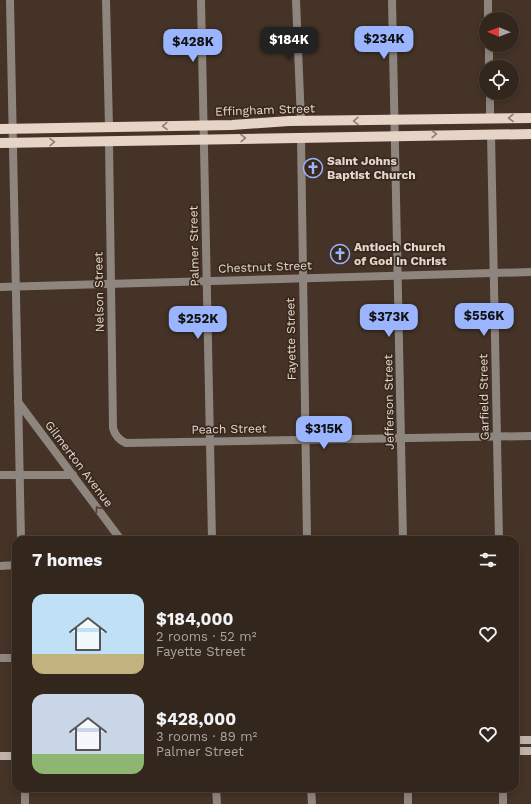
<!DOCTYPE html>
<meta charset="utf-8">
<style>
:root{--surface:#33261c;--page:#3e3229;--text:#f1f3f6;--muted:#a9a5a3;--line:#4e433b;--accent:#9ab5fd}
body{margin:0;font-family:"Work Sans",sans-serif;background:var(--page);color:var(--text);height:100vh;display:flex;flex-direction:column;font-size:15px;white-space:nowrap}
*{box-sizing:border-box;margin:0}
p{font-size:13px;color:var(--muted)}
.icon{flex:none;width:22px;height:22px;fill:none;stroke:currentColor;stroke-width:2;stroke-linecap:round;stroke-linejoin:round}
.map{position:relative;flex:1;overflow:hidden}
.sheet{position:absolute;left:12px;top:536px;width:507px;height:256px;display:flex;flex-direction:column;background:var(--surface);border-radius:12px;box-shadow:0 2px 6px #0003,0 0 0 1px var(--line)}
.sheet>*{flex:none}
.needle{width:26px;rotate:271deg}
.controls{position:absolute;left:479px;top:12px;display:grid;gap:8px}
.controls a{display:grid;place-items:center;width:40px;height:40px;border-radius:50%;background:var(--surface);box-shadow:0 2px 6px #0003,0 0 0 1px var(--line);font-size:20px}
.price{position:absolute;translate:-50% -34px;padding:0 9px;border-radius:8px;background:var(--accent);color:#111;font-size:13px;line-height:26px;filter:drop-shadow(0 1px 2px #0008)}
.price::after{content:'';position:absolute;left:50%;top:24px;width:12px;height:9px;margin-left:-6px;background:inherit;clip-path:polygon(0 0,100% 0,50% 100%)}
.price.current{background:#222;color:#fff}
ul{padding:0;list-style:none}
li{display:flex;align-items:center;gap:12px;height:100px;padding:0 20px}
li span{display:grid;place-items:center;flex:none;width:112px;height:80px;border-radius:12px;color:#555}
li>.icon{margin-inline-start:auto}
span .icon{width:48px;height:48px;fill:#fffc;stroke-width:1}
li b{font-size:17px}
h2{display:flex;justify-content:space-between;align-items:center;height:48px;padding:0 20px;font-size:17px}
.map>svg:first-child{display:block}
</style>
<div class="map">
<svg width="531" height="804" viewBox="0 0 531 804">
<rect width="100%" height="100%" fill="#443326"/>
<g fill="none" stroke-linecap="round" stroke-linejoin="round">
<g stroke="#8f857f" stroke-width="8">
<polyline points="106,0 109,127"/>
<polyline points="201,0 212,540"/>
<polyline points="296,0 301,121"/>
<polyline points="392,0 403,540"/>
<polyline points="488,0 488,19"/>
<polyline points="489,45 489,67"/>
<polyline points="490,93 490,119"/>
<polyline points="491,134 499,540"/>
<polyline points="301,137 307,540"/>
<path d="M109 141 113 428C115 436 119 440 126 443L531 436"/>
<polyline points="0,287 531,272"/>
<polyline points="18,402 121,540"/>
<polyline points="0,475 73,475"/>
<polyline points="0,566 16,565"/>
<polyline points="0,658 16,658"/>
<polyline points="216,788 217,804"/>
<polyline points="311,788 312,804"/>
<polyline points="408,788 408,804"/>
<polyline points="503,788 503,804"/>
</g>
<g stroke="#8f857f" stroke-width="8">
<polyline points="10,0 21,540"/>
<polyline points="25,788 25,804"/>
</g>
<g stroke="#c0b2a7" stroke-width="8">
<polyline points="515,740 531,740"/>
<polyline points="515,751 531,751"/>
<polyline points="0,756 16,756"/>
</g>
<g stroke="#e6d4c6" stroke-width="10">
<polyline points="0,129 232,125 289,121 531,118"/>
<polyline points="0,143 531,134"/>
</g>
</g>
<defs><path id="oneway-chevron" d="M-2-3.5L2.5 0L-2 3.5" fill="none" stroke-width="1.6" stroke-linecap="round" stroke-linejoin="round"/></defs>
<g stroke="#907e71">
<use href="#oneway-chevron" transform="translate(511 118) rotate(179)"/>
<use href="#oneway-chevron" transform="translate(356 121) rotate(179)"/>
<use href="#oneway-chevron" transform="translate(165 126) rotate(179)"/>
<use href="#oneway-chevron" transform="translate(434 134) rotate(-1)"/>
<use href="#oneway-chevron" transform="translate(243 138) rotate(-1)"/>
<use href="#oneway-chevron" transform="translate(52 142) rotate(-1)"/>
</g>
<use stroke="#4e4035" href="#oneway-chevron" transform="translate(98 509) rotate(-127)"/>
<defs>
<g id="church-ring" transform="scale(1)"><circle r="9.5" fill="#39291c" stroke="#9ab5fd" stroke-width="1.5"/><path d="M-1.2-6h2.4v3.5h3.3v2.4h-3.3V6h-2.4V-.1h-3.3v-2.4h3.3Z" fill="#9ab5fd"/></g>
</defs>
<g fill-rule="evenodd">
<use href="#church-ring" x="313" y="168"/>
<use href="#church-ring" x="340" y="254"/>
</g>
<g text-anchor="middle" stroke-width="3.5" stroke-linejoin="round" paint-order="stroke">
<g font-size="12" fill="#e2d6cf" stroke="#39291c">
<text transform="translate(265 110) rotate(-2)" y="4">Effingham Street</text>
<text transform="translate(194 246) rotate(-91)" y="4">Palmer Street</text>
<text transform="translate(265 267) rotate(-2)" y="4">Chestnut Street</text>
<text transform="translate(99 292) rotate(-91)" y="4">Nelson Street</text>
<text transform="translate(291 339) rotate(-91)" y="4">Fayette Street</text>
<text transform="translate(484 397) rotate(-91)" y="4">Garfield Street</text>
<text transform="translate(389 402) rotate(-91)" y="4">Jefferson Street</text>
<text transform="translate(229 429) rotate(-1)" y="4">Peach Street</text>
<text transform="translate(79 464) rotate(53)" y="4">Gilmerton Avenue</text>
</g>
<g font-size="12" font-weight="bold" fill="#e2d6cf" stroke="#39291c" text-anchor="start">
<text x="327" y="165">Saint Johns<tspan x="327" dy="14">Baptist Church</tspan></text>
<text x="354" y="251">Antioch Church<tspan x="354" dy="14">of God in Christ</tspan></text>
</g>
</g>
</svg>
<div class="controls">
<a><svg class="needle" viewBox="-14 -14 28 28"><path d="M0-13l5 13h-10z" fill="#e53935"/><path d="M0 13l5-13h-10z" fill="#a9a5a3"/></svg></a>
<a><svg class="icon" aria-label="locate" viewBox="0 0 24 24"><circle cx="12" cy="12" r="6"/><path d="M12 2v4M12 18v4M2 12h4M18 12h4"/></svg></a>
</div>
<b class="price" style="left:384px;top:60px">$234K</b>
<b class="price current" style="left:289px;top:61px">$184K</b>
<b class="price" style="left:193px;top:63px">$428K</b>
<b class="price" style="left:484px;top:337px">$556K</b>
<b class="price" style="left:389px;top:338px">$373K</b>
<b class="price" style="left:198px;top:340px">$252K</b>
<b class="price" style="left:324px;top:450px">$315K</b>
<section class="sheet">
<h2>7 homes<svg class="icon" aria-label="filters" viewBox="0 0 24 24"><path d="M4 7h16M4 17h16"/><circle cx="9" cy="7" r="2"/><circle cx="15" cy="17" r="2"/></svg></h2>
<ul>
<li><span style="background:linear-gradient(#bfe0f5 75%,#c2b280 0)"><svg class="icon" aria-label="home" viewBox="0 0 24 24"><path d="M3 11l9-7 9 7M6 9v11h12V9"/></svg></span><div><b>$184,000</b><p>2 rooms · 52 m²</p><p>Fayette Street</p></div><svg class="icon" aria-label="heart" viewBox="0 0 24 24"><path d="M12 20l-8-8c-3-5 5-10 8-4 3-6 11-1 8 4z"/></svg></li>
<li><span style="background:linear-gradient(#c9d6e8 75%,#8fb573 0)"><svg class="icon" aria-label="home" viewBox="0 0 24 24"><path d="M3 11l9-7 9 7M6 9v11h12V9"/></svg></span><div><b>$428,000</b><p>3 rooms · 89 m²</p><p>Palmer Street</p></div><svg class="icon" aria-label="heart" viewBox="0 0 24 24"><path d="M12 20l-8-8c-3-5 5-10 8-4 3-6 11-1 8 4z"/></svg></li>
</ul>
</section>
</div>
